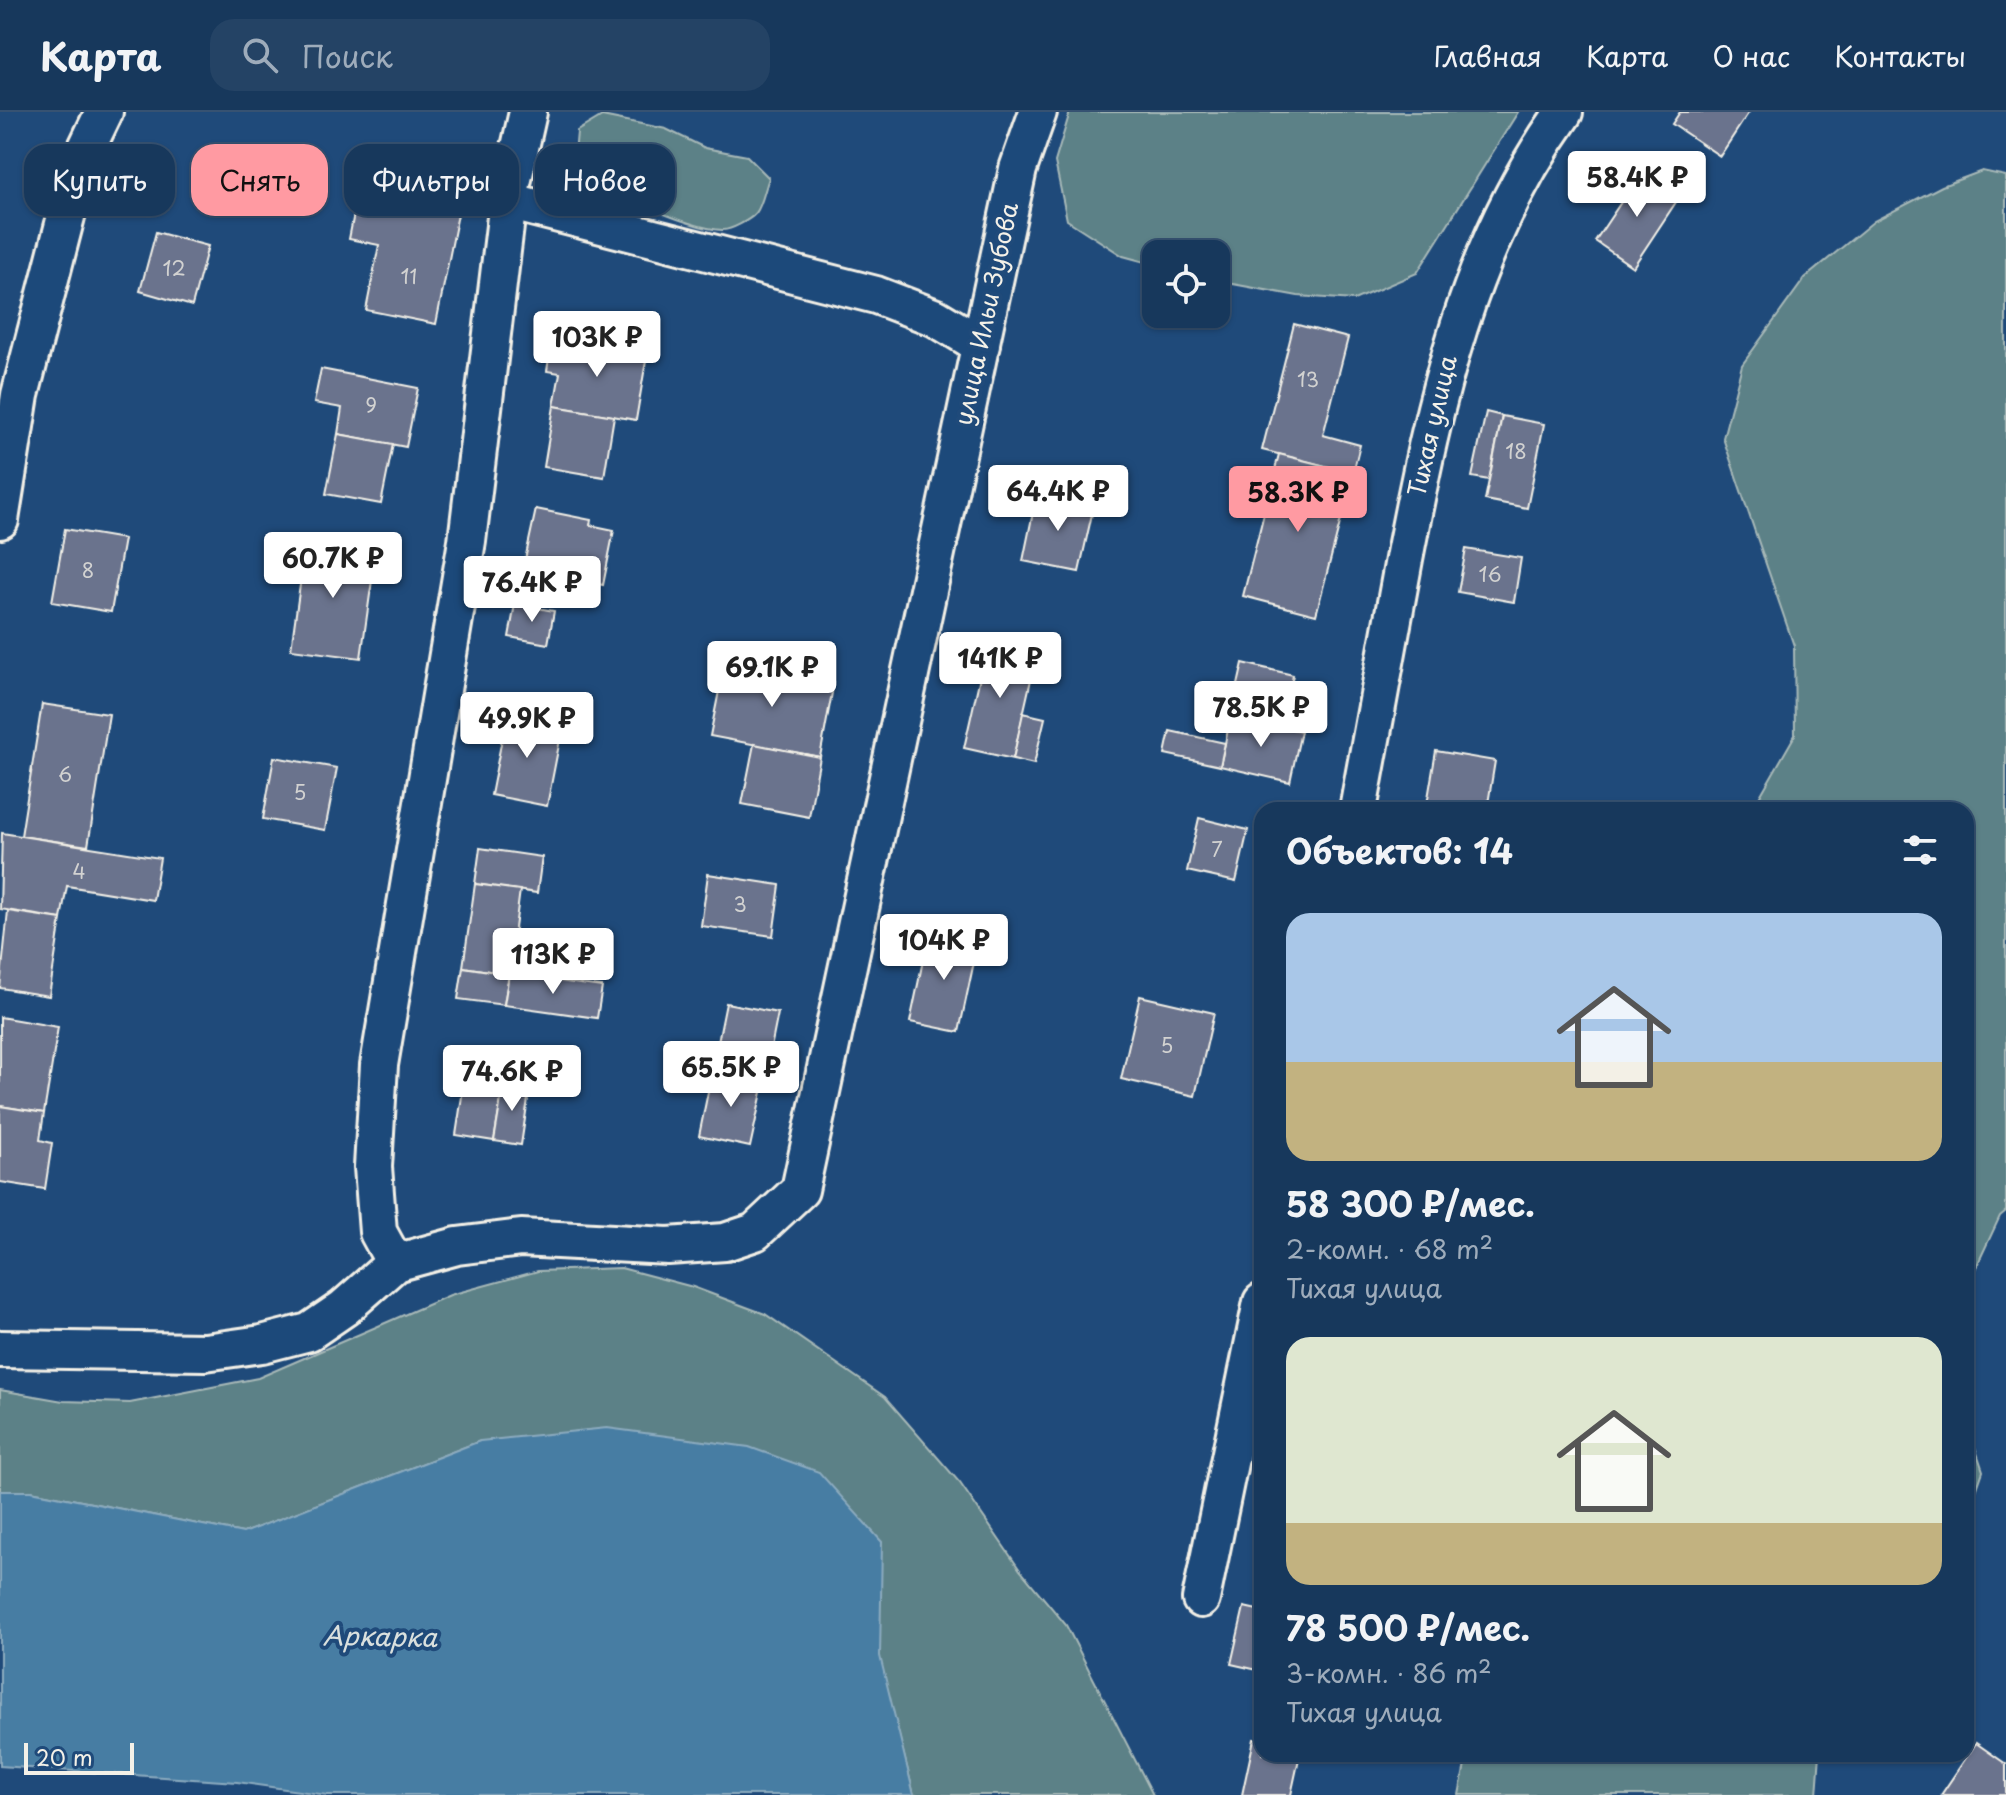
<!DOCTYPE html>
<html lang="ru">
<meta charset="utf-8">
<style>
:root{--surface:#17385c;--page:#244365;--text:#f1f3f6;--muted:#9eacbb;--line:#365272;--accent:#ff9aa2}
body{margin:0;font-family:"Playpen Sans",sans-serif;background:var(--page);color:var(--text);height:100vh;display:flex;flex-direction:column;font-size:30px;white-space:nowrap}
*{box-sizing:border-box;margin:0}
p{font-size:26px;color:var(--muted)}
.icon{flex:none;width:44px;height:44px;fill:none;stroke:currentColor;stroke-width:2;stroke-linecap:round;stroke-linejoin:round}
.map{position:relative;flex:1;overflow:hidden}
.details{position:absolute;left:1254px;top:690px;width:720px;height:960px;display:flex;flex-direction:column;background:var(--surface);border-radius:24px;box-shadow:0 2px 6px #0004,0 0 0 2px var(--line)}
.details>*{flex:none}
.hud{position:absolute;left:24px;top:32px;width:760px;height:72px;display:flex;gap:16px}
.controls{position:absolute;left:1142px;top:128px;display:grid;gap:16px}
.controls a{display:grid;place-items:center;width:88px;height:88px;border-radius:16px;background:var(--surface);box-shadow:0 2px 6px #0004,0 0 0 2px var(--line);font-size:40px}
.scale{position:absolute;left:24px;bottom:20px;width:110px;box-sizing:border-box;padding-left:8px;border:4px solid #f4f1e8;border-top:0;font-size:22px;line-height:28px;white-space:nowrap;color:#f4f1e8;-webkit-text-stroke:6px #1f4a7a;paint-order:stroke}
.price{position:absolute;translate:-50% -68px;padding:0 18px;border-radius:8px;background:#fff;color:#222;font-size:26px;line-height:52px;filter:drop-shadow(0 2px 4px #0008)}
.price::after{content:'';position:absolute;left:50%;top:48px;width:24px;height:18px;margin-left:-12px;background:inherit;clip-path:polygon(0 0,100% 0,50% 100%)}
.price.active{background:var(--accent);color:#111}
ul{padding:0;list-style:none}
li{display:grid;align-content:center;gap:16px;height:424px;padding:0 32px}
li span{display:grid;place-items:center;height:248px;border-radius:24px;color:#555}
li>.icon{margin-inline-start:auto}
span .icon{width:144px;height:144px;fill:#fffc;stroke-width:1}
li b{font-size:34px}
h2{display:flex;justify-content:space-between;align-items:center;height:96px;padding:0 32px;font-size:34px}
.chip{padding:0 28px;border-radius:24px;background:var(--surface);box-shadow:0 2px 6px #0004,0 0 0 2px var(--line);font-size:28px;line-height:72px}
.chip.active{background:var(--accent);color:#111}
header{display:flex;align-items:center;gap:48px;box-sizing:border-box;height:112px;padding:0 40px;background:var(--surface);border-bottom:2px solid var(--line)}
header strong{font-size:38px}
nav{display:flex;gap:44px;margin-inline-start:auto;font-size:28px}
.search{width:560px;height:72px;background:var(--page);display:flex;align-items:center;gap:20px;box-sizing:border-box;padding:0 28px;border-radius:24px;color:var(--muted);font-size:30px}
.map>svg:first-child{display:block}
</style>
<header>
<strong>Карта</strong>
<div class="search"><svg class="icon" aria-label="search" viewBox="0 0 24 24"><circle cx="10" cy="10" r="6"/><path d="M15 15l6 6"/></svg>Поиск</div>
<nav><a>Главная</a><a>Карта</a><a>О нас</a><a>Контакты</a></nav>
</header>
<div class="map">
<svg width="2006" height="1683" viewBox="0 0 2006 1683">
<rect width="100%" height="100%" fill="#1f4a7a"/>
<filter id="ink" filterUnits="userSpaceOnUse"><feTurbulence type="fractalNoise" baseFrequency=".0125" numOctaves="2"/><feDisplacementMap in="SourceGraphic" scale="16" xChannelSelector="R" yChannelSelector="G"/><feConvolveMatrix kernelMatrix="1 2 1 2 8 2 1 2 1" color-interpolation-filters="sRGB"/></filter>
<g filter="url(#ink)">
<g fill="#5c8187" stroke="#a8b9b8" stroke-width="2">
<polygon points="1070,0 1518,0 1417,161 1354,188 1298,184 1216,169 1216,142 1156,142 1156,153 1123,144 1067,108 1055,50"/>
<path d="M602 4 666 17 705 36 747 44 769 66C765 76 762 94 756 101 750 108 731 118 723 118 691 118 590 75 577 44 574 37 577 26 577 19Z"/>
<polygon points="1982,59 2006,64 2006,1099 2000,1104 1966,1177 1966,698 1752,698 1795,623 1794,534 1723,326 1742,253 1805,166 1874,109 1942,74"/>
<polygon points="621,1156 693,1175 765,1202 885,1285 960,1371 1020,1458 1066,1513 1153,1683 914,1683 879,1544 881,1430 480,1329 243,1421 31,1379 0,1379 0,1278 63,1289 130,1291 258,1266 450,1183 538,1159"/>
<polygon points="1966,1308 1983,1359 1966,1408"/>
<polygon points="1467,1642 1820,1642 1817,1683 1459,1683"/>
</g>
<polygon fill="#477da3" stroke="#8cabbf" stroke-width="2" points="607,1316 749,1335 819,1360 882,1430 880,1544 914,1683 327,1683 237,1670 0,1654 0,1379 31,1379 243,1421 480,1329"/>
<g fill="#6b738d" stroke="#f4f1e8" stroke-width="2">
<polygon points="1680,0 1749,0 1720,44 1672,12"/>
<polygon points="1642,59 1680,84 1633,155 1595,129"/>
<polygon points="360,71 460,92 436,212 366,198 379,133 349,127"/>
<polygon points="156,120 208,134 192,194 140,179"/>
<polygon points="1294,212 1348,226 1323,323 1360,333 1353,361 1262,338"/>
<polygon points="552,226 647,243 636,308 554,294 560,261 547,259"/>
<polygon points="321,257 418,276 406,335 338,322 342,296 314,291"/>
<polygon points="554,294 614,304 604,365 544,355"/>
<polygon points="1486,300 1502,304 1489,368 1472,365"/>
<polygon points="1502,304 1544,312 1527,396 1485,388"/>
<polygon points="338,322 393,332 381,392 326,382"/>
<polygon points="1279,342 1353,361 1316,503 1243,484"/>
<polygon points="1037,381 1094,393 1079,460 1023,449"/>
<polygon points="536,397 591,408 590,413 614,418 603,473 523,457"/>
<polygon points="65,417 124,427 111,500 52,490"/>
<polygon points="306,430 376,440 361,546 291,537"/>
<polygon points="1466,437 1521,446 1514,490 1458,480"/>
<polygon points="515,492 554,499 548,532 509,525"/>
<polygon points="988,529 1037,541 1013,647 964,636"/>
<polygon points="725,549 834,570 820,645 710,624"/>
<polygon points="1243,551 1293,563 1282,615 1231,604"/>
<polygon points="42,592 109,602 88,734 21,724"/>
<polygon points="507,601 563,612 547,694 491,683"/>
<polygon points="1023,601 1045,606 1034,652 1013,647"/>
<polygon points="1231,604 1301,619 1290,670 1220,654"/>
<polygon points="1170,619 1225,631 1220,654 1165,642"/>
<polygon points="754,632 820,645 809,705 742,692"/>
<polygon points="1436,639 1495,649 1487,698 1426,698"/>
<polygon points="274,645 337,656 325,718 263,707"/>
<polygon points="1199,706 1248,718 1236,770 1187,759"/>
<polygon points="2,721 160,746 153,788 67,774 61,807 0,797"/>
<polygon points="480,736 542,745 537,781 475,772"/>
<polygon points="708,762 780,773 773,824 701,814"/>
<polygon points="475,772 520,778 509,862 463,855"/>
<polygon points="8,799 61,807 49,884 0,876"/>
<polygon points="929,820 978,831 959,920 910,910"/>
<polygon points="463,855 509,862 504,893 458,887"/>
<polygon points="509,862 602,875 597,906 504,893"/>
<polygon points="1140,884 1214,901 1195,984 1121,967"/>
<polygon points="726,891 778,901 764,971 712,960"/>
<polygon points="0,905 58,915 44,1001 0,994"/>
<polygon points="467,952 506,958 494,1029 456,1023"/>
<polygon points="712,960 764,971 750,1035 699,1024"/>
<polygon points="504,969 530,974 521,1033 494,1029"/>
<polygon points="0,994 44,1001 40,1028 52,1031 45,1077 0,1070"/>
<polygon points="1244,1495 1262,1499 1262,1559 1231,1552"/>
<polygon points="1254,1627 1262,1629 1262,1642 1300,1642 1291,1683 1242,1683"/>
<polygon points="1976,1631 2006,1652 2006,1683 1941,1683"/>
</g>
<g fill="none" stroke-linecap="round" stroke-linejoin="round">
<g stroke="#f4f1e8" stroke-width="42">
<g id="minor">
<polyline points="508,89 876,183 936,206 981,233"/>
<polyline points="0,408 20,283 80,50 104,0"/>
<path d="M1358 698C1373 614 1389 531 1404 447 1435 286 1467 136 1564 0"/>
<polyline points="395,1151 378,1120 373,1055 379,953 467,429 508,89 528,0"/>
<polyline points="0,1237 205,1240 262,1232 309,1220 344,1196 395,1151 457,1134 521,1126 668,1134 725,1130 755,1120 800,1078 1018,57 1038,0"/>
<polyline points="1201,1487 1262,1190"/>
</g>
</g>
<use href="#minor" stroke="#1f4a7a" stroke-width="36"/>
</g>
</g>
<g text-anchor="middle" stroke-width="8" stroke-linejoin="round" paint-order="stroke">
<g font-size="20" fill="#d2d2d1">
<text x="174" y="164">12</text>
<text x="409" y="172">11</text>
<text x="1308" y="275">13</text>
<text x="371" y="301">9</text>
<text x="1516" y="347">18</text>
<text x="88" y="466">8</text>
<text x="1490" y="470">16</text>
<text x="65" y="670">6</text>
<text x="300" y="688">5</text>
<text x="1217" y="745">7</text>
<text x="79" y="767">4</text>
<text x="740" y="800">3</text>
<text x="1167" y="941">5</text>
</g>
<g font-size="24" fill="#f4f1e8" stroke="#1f4a7a">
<text transform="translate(987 202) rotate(-78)" y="8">улица Ильи Зубова</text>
<text transform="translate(1433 314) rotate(-77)" y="8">Тихая улица</text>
</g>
<g font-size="26" font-style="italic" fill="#dae0de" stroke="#1f4a7a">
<text transform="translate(380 1525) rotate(1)" y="9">Аркарка</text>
</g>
</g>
</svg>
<div class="controls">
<a><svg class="icon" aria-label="locate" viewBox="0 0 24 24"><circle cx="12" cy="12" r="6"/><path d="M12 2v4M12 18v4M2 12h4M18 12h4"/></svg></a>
</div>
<div class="scale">20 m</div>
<b class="price" style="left:1637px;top:107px">58.4K ₽</b>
<b class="price" style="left:597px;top:267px">103K ₽</b>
<b class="price" style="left:1058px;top:421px">64.4K ₽</b>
<b class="price active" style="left:1298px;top:422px">58.3K ₽</b>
<b class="price" style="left:333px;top:488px">60.7K ₽</b>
<b class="price" style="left:532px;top:512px">76.4K ₽</b>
<b class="price" style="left:1000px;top:588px">141K ₽</b>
<b class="price" style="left:772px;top:597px">69.1K ₽</b>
<b class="price" style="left:1261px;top:637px">78.5K ₽</b>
<b class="price" style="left:527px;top:648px">49.9K ₽</b>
<b class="price" style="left:944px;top:870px">104K ₽</b>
<b class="price" style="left:553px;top:884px">113K ₽</b>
<b class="price" style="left:731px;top:997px">65.5K ₽</b>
<b class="price" style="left:512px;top:1001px">74.6K ₽</b>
<div class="hud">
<a class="chip">Купить</a>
<a class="chip active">Снять</a>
<a class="chip">Фильтры</a>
<a class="chip">Новое</a>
</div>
<section class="details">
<h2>Объектов: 14<svg class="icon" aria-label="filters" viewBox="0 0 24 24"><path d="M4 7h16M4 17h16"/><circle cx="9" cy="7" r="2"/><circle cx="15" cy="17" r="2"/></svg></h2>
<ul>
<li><span style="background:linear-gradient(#a9c7e8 60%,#c2b280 0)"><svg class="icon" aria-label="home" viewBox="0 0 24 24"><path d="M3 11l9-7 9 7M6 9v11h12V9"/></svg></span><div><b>58 300 ₽/мес.</b><p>2-комн. · 68 m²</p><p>Тихая улица</p></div></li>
<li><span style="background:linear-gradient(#dfe7d0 75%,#c2b280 0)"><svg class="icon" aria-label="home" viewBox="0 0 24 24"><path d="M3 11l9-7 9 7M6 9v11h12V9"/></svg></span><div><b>78 500 ₽/мес.</b><p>3-комн. · 86 m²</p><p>Тихая улица</p></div></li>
</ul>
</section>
</div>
